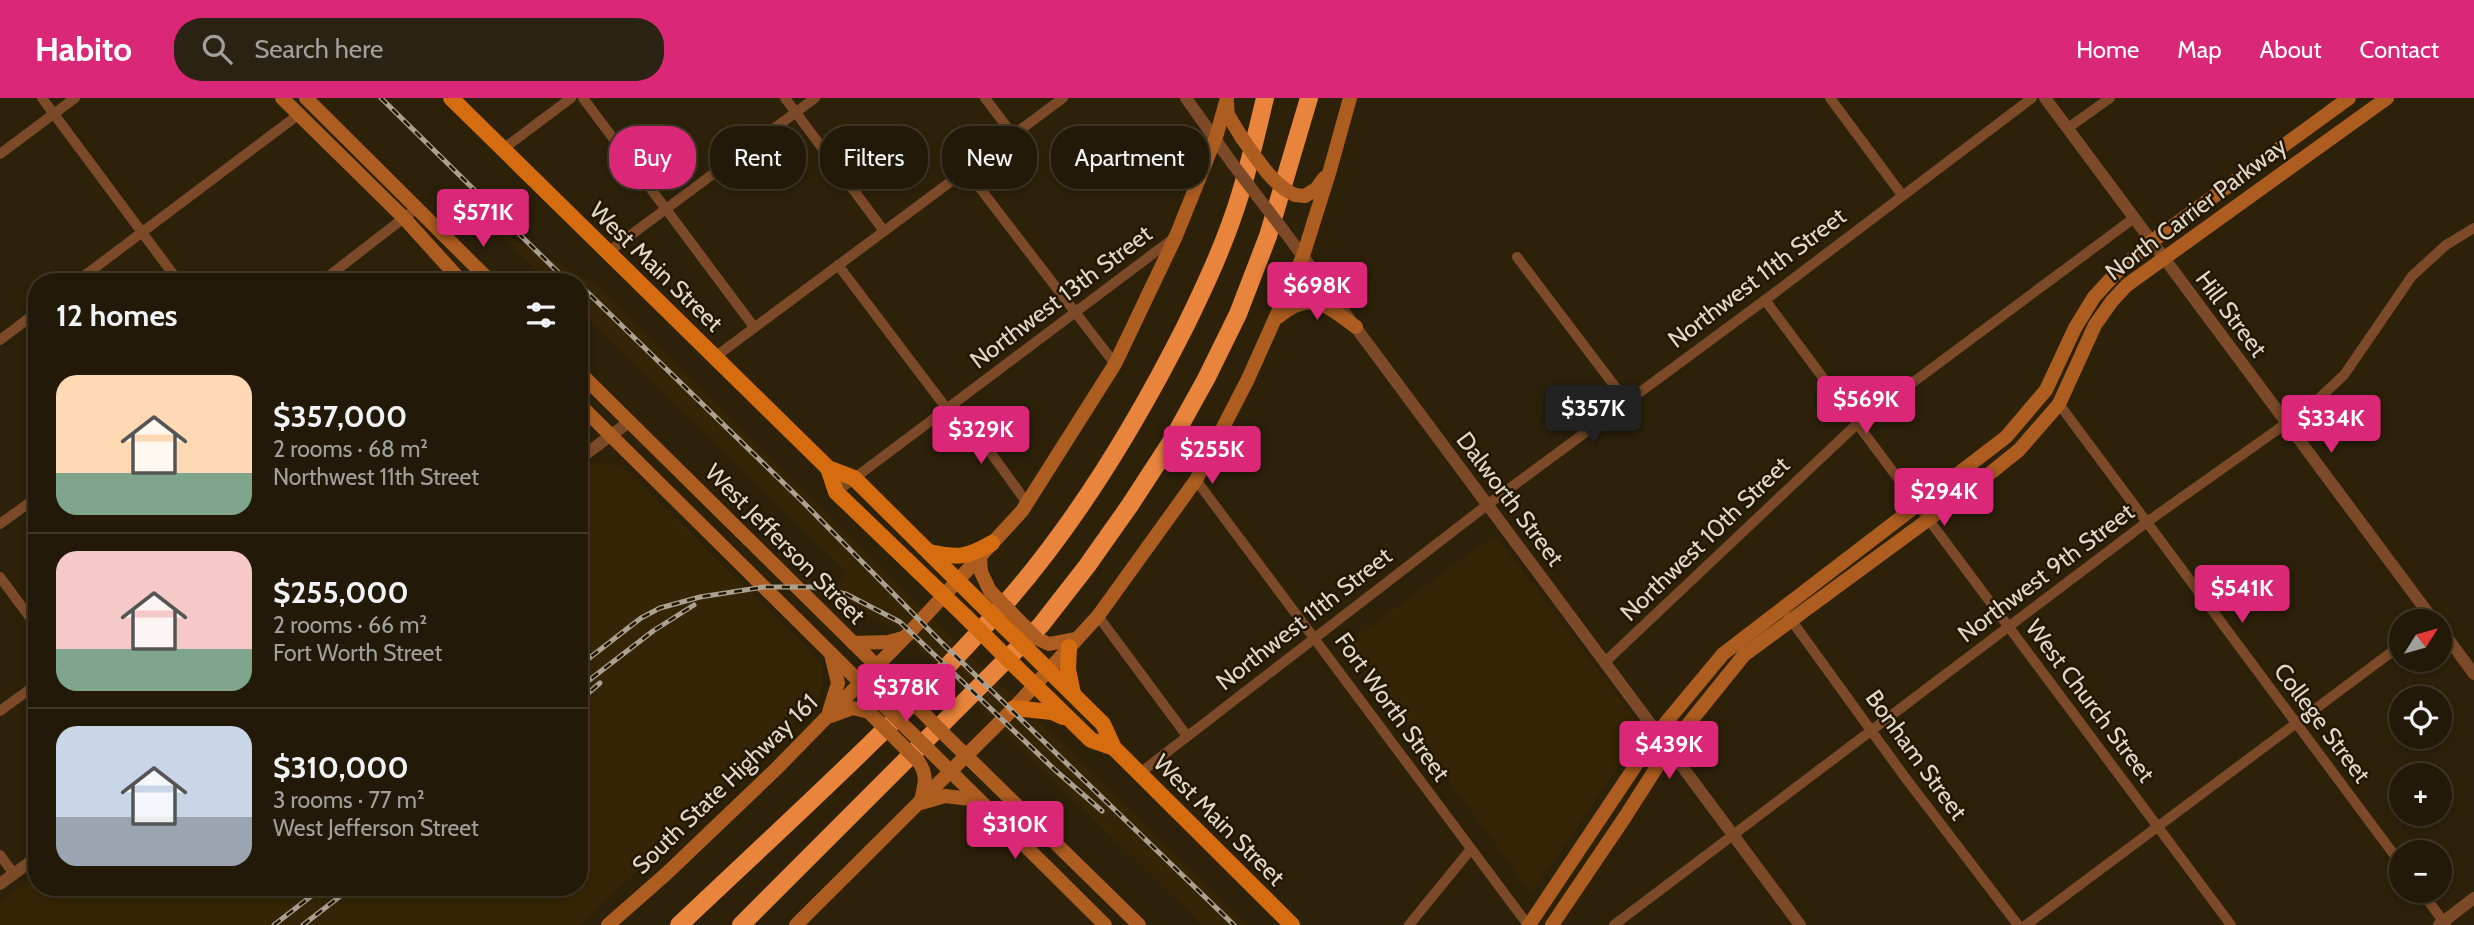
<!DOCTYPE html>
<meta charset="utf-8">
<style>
:root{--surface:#221908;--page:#2a2212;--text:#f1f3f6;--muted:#a2a09c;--line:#3f3829;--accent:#db2777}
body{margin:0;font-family:Cabin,sans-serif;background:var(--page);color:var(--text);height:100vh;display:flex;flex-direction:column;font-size:26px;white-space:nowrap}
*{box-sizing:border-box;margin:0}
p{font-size:23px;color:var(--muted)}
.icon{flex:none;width:38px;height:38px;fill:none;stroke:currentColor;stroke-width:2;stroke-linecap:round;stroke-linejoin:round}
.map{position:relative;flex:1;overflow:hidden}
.panel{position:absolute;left:28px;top:175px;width:560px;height:623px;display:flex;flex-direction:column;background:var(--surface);border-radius:28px;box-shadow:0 4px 10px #0003,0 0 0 2px var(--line)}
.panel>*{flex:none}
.guide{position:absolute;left:609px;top:28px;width:665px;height:63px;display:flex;gap:14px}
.needle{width:46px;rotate:53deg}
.tools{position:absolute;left:2389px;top:511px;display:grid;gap:14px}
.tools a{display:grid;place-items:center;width:63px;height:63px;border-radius:50%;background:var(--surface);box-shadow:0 4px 10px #0003,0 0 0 2px var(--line);font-size:35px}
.price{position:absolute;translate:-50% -60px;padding:0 16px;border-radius:7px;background:var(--accent);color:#fff;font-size:23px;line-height:46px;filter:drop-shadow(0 2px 4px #0008)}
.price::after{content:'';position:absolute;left:50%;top:42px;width:21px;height:16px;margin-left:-10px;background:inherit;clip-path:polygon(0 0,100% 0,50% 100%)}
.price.selected{background:#222;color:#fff}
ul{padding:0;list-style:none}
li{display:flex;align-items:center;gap:21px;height:175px;padding:0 28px}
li+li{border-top:2px solid var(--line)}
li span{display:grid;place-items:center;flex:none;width:196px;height:140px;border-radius:21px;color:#555}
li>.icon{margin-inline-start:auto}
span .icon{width:84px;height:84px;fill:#fffc;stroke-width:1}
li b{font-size:30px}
h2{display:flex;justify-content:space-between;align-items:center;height:84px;padding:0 28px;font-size:30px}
.tag{padding:0 24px;border-radius:28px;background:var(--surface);box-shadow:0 4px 10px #0003,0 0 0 2px var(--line);font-size:24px;line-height:63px}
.tag.selected{background:var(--accent);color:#fff}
header{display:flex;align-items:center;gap:42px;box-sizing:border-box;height:98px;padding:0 35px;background:var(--accent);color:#fff}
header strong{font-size:33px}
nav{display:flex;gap:38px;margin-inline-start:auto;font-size:24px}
.search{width:490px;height:63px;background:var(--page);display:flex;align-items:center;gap:18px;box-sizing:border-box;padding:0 24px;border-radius:28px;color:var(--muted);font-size:26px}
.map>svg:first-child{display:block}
</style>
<header>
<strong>Habito</strong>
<div class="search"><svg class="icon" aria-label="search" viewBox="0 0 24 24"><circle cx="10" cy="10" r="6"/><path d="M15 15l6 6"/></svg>Search here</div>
<nav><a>Home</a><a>Map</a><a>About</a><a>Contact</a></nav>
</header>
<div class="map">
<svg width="2474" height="827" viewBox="0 0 2474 827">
<rect width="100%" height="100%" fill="#2d210a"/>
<g fill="#352506">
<polygon points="494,130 593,184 909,497 1248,827 1202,827 900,532 851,510 823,502 804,480 840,484 846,473 579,213 579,184 549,184"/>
<polygon points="594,364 621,367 806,548 823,570 820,600 580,827 0,827 0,804 37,777 37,789 579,789 579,375"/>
<polygon points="1495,437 1644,632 1531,795 1354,552 1354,540"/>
</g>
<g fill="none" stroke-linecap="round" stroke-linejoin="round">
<g stroke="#7c4a28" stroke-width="10">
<polyline points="42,0 179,184"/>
<polyline points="583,0 754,229"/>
<polyline points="785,0 884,133"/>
<polyline points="985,0 1013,37"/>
<polyline points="1830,0 1902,97"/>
<polyline points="2068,30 2110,0"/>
<polyline points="503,51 571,0"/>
<polyline points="0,56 75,0"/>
<polyline points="966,72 1115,266"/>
<polyline points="608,154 815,0"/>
<polyline points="1517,159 1626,303"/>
<polyline points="838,167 947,311 955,312 967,322 1027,405"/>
<polyline points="76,184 298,17"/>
<polyline points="321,184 418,109"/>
<polyline points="1765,202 2231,827"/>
<polyline points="0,242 37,214"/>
<polyline points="715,259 1063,0"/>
<polyline points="2059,306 2401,766"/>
<polyline points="1196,382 1528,827"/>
<polyline points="836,394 1174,140"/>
<polyline points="0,426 37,399"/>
<polyline points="0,479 37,529"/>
<polyline points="1098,518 1187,638"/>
<polyline points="1789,519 1904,678 2018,827"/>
<polyline points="1605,564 1857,326 2134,120"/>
<polyline points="0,613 37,586"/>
<polyline points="1140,675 1487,407 1765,202 2032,0"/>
<polyline points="0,757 14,776"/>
<polyline points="2421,793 2446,827"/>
<polyline points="1409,827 1471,751"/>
<polyline points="1614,827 2147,424 2312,307 2344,277 2412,178 2446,147 2474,130"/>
<polyline points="2026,827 2401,547"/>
</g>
<g stroke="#7c4a28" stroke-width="12">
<polyline points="1186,0 1232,65"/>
<polyline points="2045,0 2434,523"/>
<polyline points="1284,133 1800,827"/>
<polyline points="579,361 629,324"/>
<polyline points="2440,530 2474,576"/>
<polyline points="0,786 37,759"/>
<polyline points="2439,827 2474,800"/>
</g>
<g stroke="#ae5d20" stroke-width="14">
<polyline points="282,0 404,120 462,184"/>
<polyline points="306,0 491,184"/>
<polyline points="1227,6 1228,17 1242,40"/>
<polyline points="1295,97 1305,98 1316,91 1324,80"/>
<path d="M1278 219C1311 192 1326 207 1356 229"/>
<polyline points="579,274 896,587"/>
<polyline points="579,306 880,604"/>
<polyline points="980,459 981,474 990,493"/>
<polyline points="1036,540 1049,546 1075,541"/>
<polyline points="853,545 888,544 903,540"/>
<polyline points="829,614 838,585 831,556"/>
<polyline points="831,618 853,610 869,614"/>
<polyline points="944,636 1139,827"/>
<polyline points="929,652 1105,827"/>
<path d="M918 663C928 677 925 686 921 702"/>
<polyline points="921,705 945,698 979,702"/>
<polyline points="608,827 666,776 776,671 911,533 1022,413 1115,266 1176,138 1216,39 1227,0"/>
<polyline points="796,827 1014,610 1098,518 1196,382 1248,281 1303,158 1330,72 1350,0"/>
<polyline points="1529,827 1658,634 1723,556 2006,339 2046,292 2075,230 2094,199 2118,173 2151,144 2349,0"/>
<polyline points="1552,827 1625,719 1669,650 1744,557 1978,385 2019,352 2059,306 2095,227 2112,203 2127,187 2387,0"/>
</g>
<g stroke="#d56c0f" stroke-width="16">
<polyline points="451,0 828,370 854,380 979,504"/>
<polyline points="828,370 836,394 965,518"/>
<path d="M929 454C959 460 966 460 992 445"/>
<polyline points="1069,549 1068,571 1073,596"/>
<polyline points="1026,550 1103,626 1114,650 1292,827"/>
<polyline points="1012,565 1091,642 1114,650"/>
<polyline points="1014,610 1052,614 1063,619"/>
</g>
<g stroke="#e9843c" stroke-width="18">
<path d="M679 827C791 721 908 616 1010 500 1080 419 1137 324 1185 229 1206 186 1226 143 1240 97 1250 65 1257 33 1265 0"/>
<polyline points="741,827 1041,527 1087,468 1130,407 1171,344 1206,281 1238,216 1268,138 1309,0"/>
</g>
<g stroke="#aaa190" stroke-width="5">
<g id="rail">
<polyline points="381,0 568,184"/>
<polyline points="579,186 803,404 940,543 1234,827"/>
<polyline points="579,568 641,520 660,510 700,499 764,489 812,489 846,496 900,524 1055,672 1102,713"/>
<polyline points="579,590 653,533 694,507"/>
<polyline points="579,603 600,585"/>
<polyline points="274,827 323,789"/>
<polyline points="303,827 352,789"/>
</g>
</g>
<use href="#rail" stroke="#231702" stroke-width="2.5" stroke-dasharray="8" stroke-linecap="butt"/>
<polyline stroke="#7c4a28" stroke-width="12" points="1232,65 1284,133"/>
<g stroke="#ae5d20" stroke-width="14">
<path d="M1242 40C1257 60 1271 86 1295 97"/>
<polyline points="990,493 1036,540"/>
<polyline points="896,587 944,636"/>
<polyline points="880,604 929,652"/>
<polyline points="869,614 918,663"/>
</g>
<g stroke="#d56c0f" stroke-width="16">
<polyline points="979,504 1026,550"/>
<polyline points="965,518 1012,565"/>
</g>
</g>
<g text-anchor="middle" stroke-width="5" stroke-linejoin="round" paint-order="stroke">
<g font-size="24" fill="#e0d8ca" stroke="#231702">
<text transform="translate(2196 111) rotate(-37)" y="8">North Carrier Parkway</text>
<text transform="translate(656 169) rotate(44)" y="8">West Main Street</text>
<text transform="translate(1757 180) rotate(-37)" y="8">Northwest 11th Street</text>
<text transform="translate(1061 199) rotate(-37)" y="8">Northwest 13th Street</text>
<text transform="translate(2231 216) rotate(53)" y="8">Hill Street</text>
<text transform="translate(1510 401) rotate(53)" y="8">Dalworth Street</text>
<text transform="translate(1705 441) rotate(-44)" y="8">Northwest 10th Street</text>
<text transform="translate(785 446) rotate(45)" y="8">West Jefferson Street</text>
<text transform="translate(2046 475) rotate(-37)" y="8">Northwest 9th Street</text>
<text transform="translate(1304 521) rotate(-38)" y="8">Northwest 11th Street</text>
<text transform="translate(2090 603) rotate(53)" y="8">West Church Street</text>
<text transform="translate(1392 609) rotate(54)" y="8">Fort Worth Street</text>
<text transform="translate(2322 625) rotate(53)" y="8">College Street</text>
<text transform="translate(1916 657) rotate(54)" y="8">Bonham Street</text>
<text transform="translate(725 686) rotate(-44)" y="8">South State Highway 161</text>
<text transform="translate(1219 722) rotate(45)" y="8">West Main Street</text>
</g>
</g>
</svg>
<div class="tools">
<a><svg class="needle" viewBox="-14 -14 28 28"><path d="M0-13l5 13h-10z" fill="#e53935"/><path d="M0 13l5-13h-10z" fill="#a2a09c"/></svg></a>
<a><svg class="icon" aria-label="locate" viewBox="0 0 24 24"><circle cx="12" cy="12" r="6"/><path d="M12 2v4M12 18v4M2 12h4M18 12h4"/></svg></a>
<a>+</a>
<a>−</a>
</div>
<b class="price" style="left:483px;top:151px">$571K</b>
<b class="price" style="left:1317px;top:224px">$698K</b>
<b class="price" style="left:1866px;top:338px">$569K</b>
<b class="price selected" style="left:1593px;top:347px">$357K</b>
<b class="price" style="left:2331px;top:357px">$334K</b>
<b class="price" style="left:981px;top:368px">$329K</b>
<b class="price" style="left:1212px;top:388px">$255K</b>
<b class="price" style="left:1944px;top:430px">$294K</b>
<b class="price" style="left:2242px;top:527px">$541K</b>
<b class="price" style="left:906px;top:626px">$378K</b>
<b class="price" style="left:1669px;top:683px">$439K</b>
<b class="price" style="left:1015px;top:763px">$310K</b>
<div class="guide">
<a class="tag selected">Buy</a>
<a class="tag">Rent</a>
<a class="tag">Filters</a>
<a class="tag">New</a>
<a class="tag">Apartment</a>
</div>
<section class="panel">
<h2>12 homes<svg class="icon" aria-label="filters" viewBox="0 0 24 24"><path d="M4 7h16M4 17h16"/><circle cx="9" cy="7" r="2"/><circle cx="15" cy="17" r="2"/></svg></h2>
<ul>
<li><span style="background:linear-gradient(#ffd9b3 70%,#7fa58c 0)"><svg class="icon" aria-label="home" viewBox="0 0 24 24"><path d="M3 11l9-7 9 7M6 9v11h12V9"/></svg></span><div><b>$357,000</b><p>2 rooms · 68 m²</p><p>Northwest 11th Street</p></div></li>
<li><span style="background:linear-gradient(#f6c9c9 70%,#7fa58c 0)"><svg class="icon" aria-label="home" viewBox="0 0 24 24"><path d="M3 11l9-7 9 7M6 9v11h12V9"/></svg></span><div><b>$255,000</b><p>2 rooms · 66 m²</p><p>Fort Worth Street</p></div></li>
<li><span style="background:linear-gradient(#c9d6e8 65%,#9aa5b1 0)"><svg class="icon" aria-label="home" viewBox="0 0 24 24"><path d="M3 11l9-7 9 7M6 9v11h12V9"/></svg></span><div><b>$310,000</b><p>3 rooms · 77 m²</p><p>West Jefferson Street</p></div></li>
</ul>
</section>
</div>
